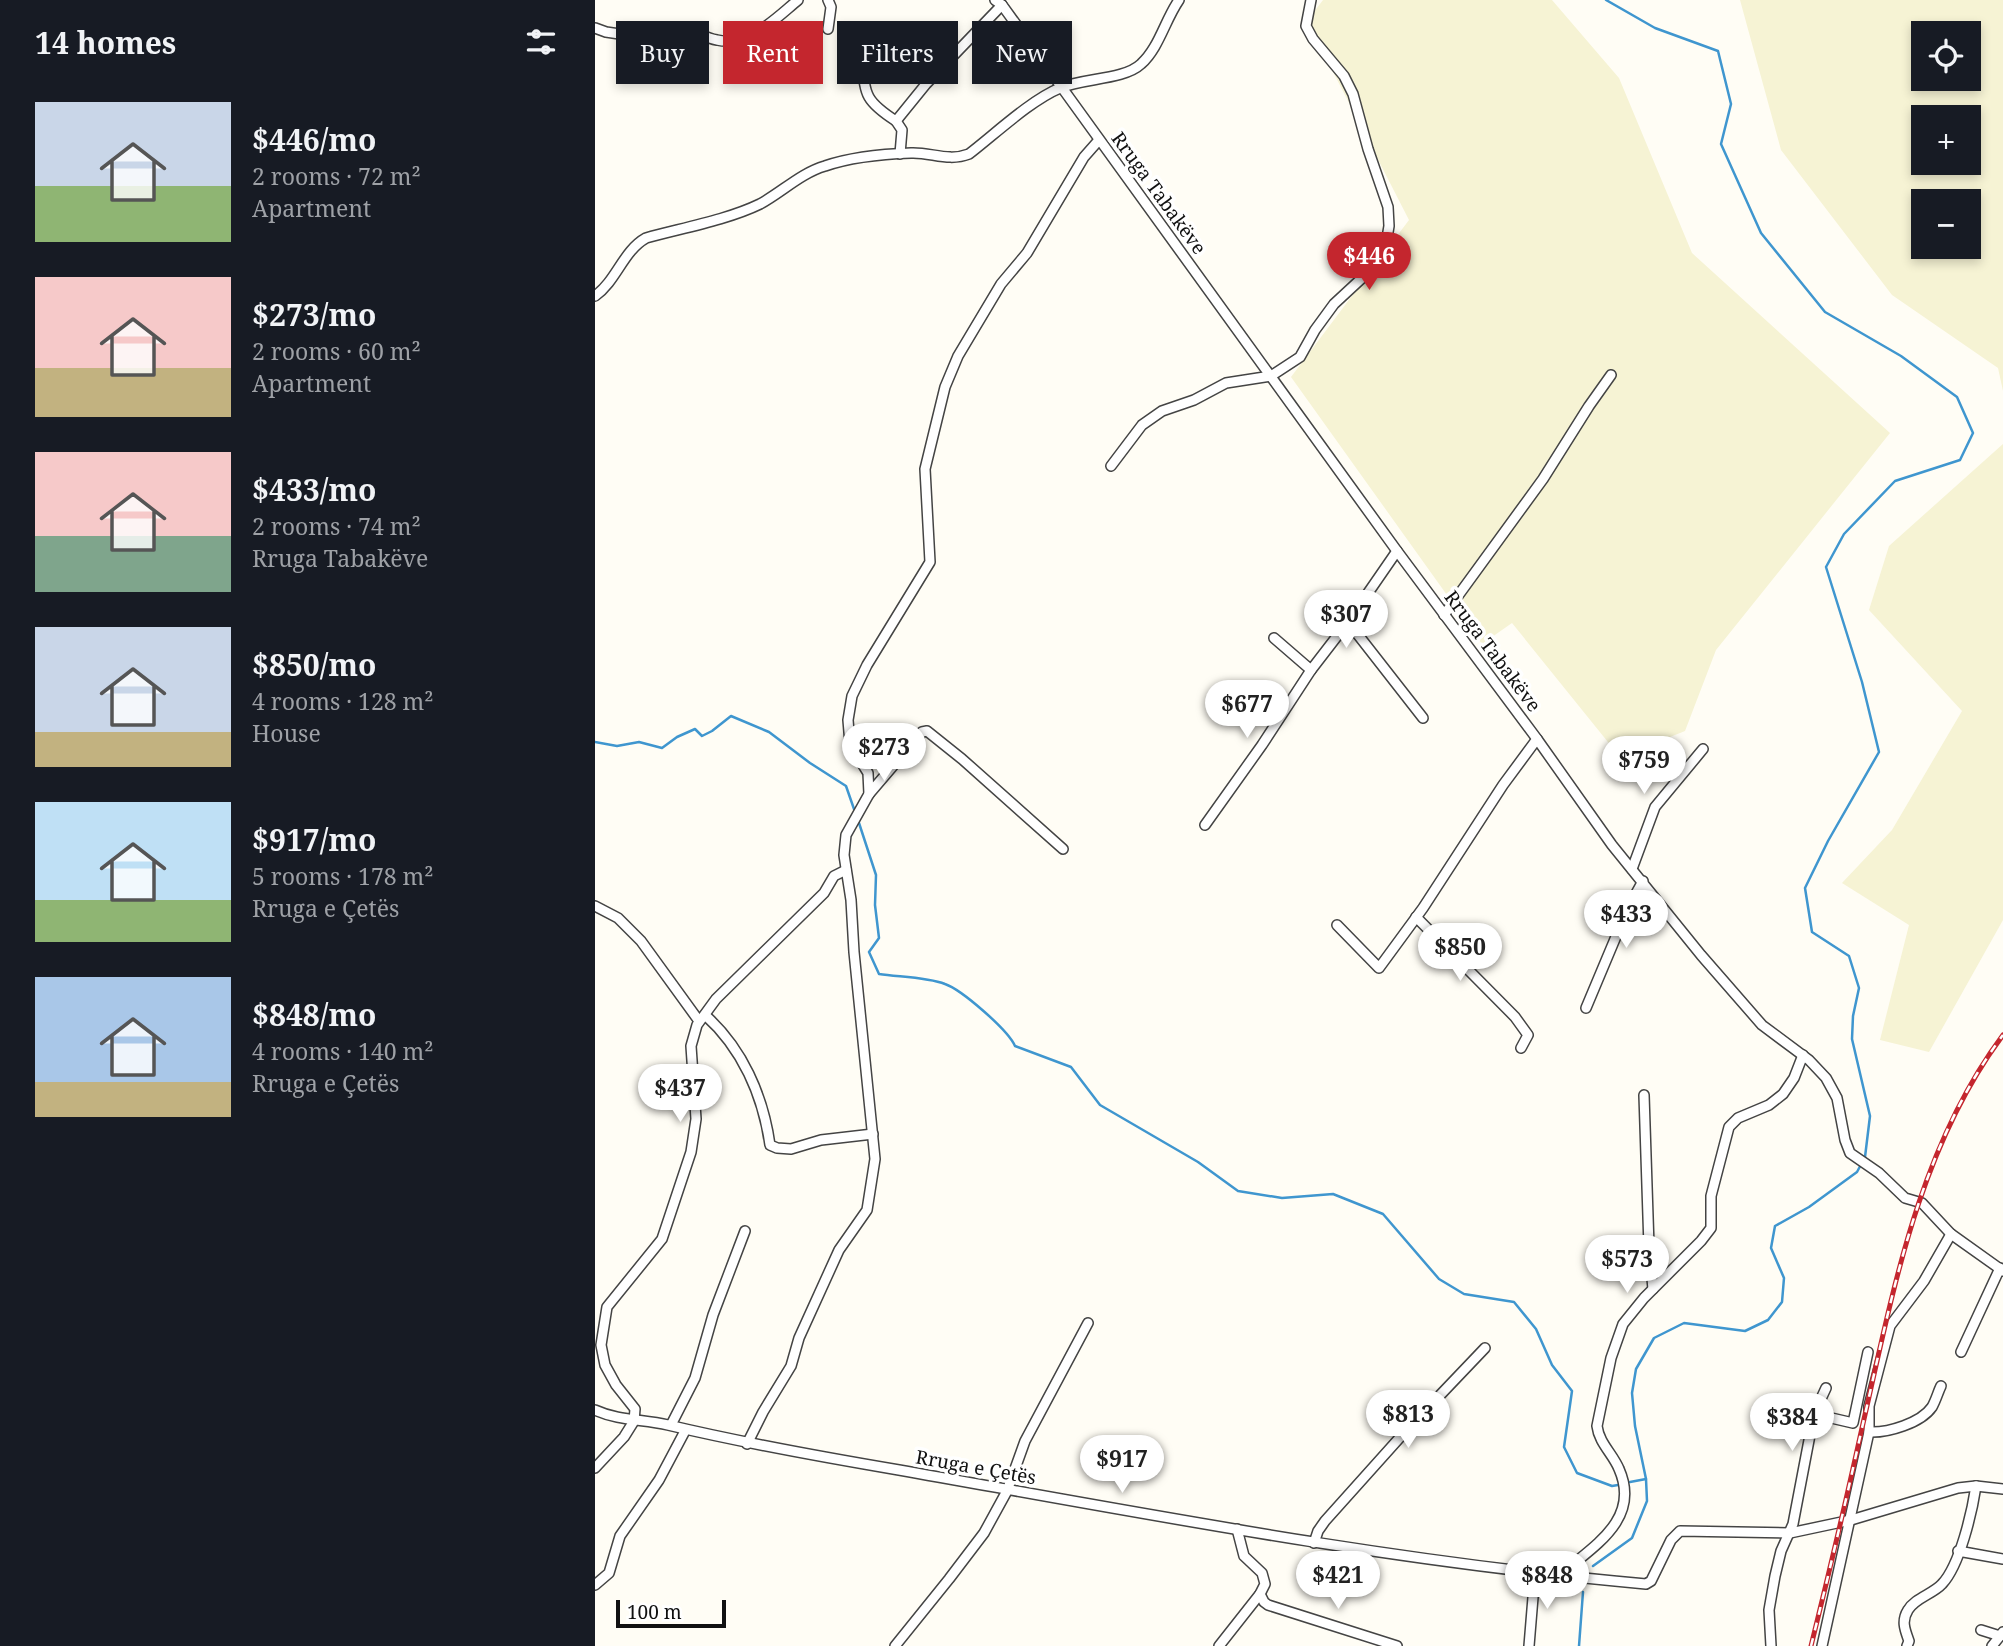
<!DOCTYPE html>
<meta charset="utf-8">
<style>
:root{--surface:#171b24;--page:#242831;--text:#f1f3f6;--muted:#9ea1a6;--accent:#c4262e}
body{margin:0;font-family:"Noto Serif",serif;background:var(--page);color:var(--text);height:100vh;display:flex;flex-direction:column;font-size:26px;white-space:nowrap}
*{box-sizing:border-box;margin:0}
p{font-size:23px;color:var(--muted)}
.icon{flex:none;width:38px;height:38px;fill:none;stroke:currentColor;stroke-width:2;stroke-linecap:round;stroke-linejoin:round}
.map{position:relative;flex:1;overflow:hidden}
.drawer{display:flex;flex-direction:column;background:var(--surface);width:595px}
.drawer>*{flex:none}
.hud{position:absolute;left:21px;top:21px;width:665px;height:63px;display:flex;gap:14px}
.buttons{position:absolute;left:1316px;top:21px;display:grid;gap:14px}
.buttons a{display:grid;place-items:center;width:70px;height:70px;border-radius:0px;background:var(--surface);box-shadow:0 4px 10px #0003;font-size:35px}
.scale{position:absolute;left:21px;bottom:18px;width:110px;box-sizing:border-box;padding-left:7px;border:4px solid #111;border-top:0;font-size:19px;line-height:24px;white-space:nowrap;color:#111;-webkit-text-stroke:5px #fff;paint-order:stroke}
.price{position:absolute;translate:-50% -60px;padding:0 16px;border-radius:24px;background:#fff;color:#222;font-size:23px;line-height:46px;filter:drop-shadow(0 2px 4px #0008)}
.price::after{content:'';position:absolute;left:50%;top:42px;width:21px;height:16px;margin-left:-10px;background:inherit;clip-path:polygon(0 0,100% 0,50% 100%)}
.price.current{background:var(--accent);color:#fff}
ul{padding:0;list-style:none}
li{display:flex;align-items:center;gap:21px;height:175px;padding:0 35px}
li span{display:grid;place-items:center;flex:none;width:196px;height:140px;border-radius:0px;color:#555}
li>.icon{margin-inline-start:auto}
span .icon{width:84px;height:84px;fill:#fffc;stroke-width:1}
li b{font-size:30px}
h2{display:flex;justify-content:space-between;align-items:center;height:84px;padding:0 35px;font-size:30px}
.tag{padding:0 24px;border-radius:0px;background:var(--surface);box-shadow:0 4px 10px #0003;font-size:24px;line-height:63px}
.tag.current{background:var(--accent);color:#fff}
main{display:flex;flex:1;min-height:0}
.map>svg:first-child{display:block}
</style>
<main>
<section class="drawer">
<h2>14 homes<svg class="icon" aria-label="filters" viewBox="0 0 24 24"><path d="M4 7h16M4 17h16"/><circle cx="9" cy="7" r="2"/><circle cx="15" cy="17" r="2"/></svg></h2>
<ul>
<li><span style="background:linear-gradient(#c9d6e8 60%,#8fb573 0)"><svg class="icon" aria-label="home" viewBox="0 0 24 24"><path d="M3 11l9-7 9 7M6 9v11h12V9"/></svg></span><div><b>$446/mo</b><p>2 rooms · 72 m²</p><p>Apartment</p></div></li>
<li><span style="background:linear-gradient(#f6c9c9 65%,#c2b280 0)"><svg class="icon" aria-label="home" viewBox="0 0 24 24"><path d="M3 11l9-7 9 7M6 9v11h12V9"/></svg></span><div><b>$273/mo</b><p>2 rooms · 60 m²</p><p>Apartment</p></div></li>
<li><span style="background:linear-gradient(#f6c9c9 60%,#7fa58c 0)"><svg class="icon" aria-label="home" viewBox="0 0 24 24"><path d="M3 11l9-7 9 7M6 9v11h12V9"/></svg></span><div><b>$433/mo</b><p>2 rooms · 74 m²</p><p>Rruga Tabakëve</p></div></li>
<li><span style="background:linear-gradient(#c9d6e8 75%,#c2b280 0)"><svg class="icon" aria-label="home" viewBox="0 0 24 24"><path d="M3 11l9-7 9 7M6 9v11h12V9"/></svg></span><div><b>$850/mo</b><p>4 rooms · 128 m²</p><p>House</p></div></li>
<li><span style="background:linear-gradient(#bfe0f5 70%,#8fb573 0)"><svg class="icon" aria-label="home" viewBox="0 0 24 24"><path d="M3 11l9-7 9 7M6 9v11h12V9"/></svg></span><div><b>$917/mo</b><p>5 rooms · 178 m²</p><p>Rruga e Çetës</p></div></li>
<li><span style="background:linear-gradient(#a9c7e8 75%,#c2b280 0)"><svg class="icon" aria-label="home" viewBox="0 0 24 24"><path d="M3 11l9-7 9 7M6 9v11h12V9"/></svg></span><div><b>$848/mo</b><p>4 rooms · 140 m²</p><p>Rruga e Çetës</p></div></li>
</ul>
</section>
<div class="map">
<svg width="1408" height="1646" viewBox="0 0 1408 1646">
<rect width="100%" height="100%" fill="#fffdf5"/>
<g fill="#f6f3d4" fill-rule="evenodd">
<polygon points="728,0 957,0 1024,78 1097,253 1295,433 1121,650 1090,731 1025,757 917,623 887,644 696,377 814,220 712,21"/>
<path d="M1145 0H1408V391L1403 368 1297 295 1186 150ZM1328 33H1374V79H1328ZM1328 117H1374V163H1328ZM1328 201H1374V247H1328Z"/>
<polygon points="1408,444 1408,920 1334,1052 1285,1040 1314,925 1247,883 1297,830 1367,711 1274,610 1294,546"/>
</g>
<g fill="none" stroke-linecap="round" stroke-linejoin="round">
<g stroke="#3f96cf" stroke-width="2.5">
<polyline points="0,742 22,746 44,742 67,748 82,737 100,729 107,736 117,731 136,716 174,732 215,763 251,786 259,809"/>
<path d="M264 823 281 875 280 905 284 938 274 952 284 974C304 977 332 977 350 984 367 990 413 1030 420 1046L476 1067 505 1105 603 1162 643 1191 687 1198 738 1194 788 1214 844 1279 869 1294 919 1302 941 1329 957 1365 977 1391 969 1447 982 1473 1017 1486 1023 1485"/>
<polyline points="1035,1482 1051,1479"/>
<polyline points="998,1566 1037,1538 1052,1501 1051,1479 1040,1426 1037,1393 1041,1369 1059,1338 1089,1323 1150,1331 1173,1320 1187,1302 1189,1278 1176,1248 1180,1226 1214,1207 1262,1172 1270,1157 1275,1116 1257,1039 1258,1016 1264,988 1254,956 1217,932 1210,888 1233,841 1284,752 1267,682 1231,567 1249,534 1300,481 1365,460 1378,433 1362,397 1306,356 1230,312 1166,233 1126,144 1136,104 1123,51 1060,28 1011,0"/>
<polyline points="984,1646 988,1592"/>
</g>
<g stroke="#444" stroke-width="12">
<g id="minor">
<polyline points="233,0 236,7 233,29"/>
<polyline points="400,0 407,5 460,78 802,551 942,739 1017,845 1106,955 1167,1025 1214,1060 1231,1078 1242,1098 1250,1140 1255,1153 1284,1173 1310,1198 1327,1203 1356,1234 1408,1271"/>
<path d="M0 28 11 32 38 36 56 45 72 41 86 28C99 28 108 38 122 40 154 47 180 19 203 0"/>
<path d="M284 46 277 49 268 62C268 95 273 103 301 121L331 84 407 5"/>
<polyline points="301,121 307,130 305,154"/>
<path d="M0 296C22 280 28 251 51 238 87 228 132 220 165 204 187 192 206 173 230 166 256 157 288 154 316 153 336 152 353 162 374 154 400 134 436 100 465 88 488 78 529 80 546 64 564 48 570 20 584 0"/>
<polyline points="516,466 547,425 567,411 599,400 631,383 676,376 705,357 720,330 739,304 780,266 790,250 794,226 793,207 773,149 758,94 749,76 718,39 711,26 716,0"/>
<polyline points="849,615 948,479 994,406 1016,375"/>
<polyline points="753,622 828,718"/>
<polyline points="679,638 716,670 753,622 802,551"/>
<polyline points="274,794 327,732 332,731 367,759 468,849"/>
<polyline points="610,825 667,745 716,670"/>
<polyline points="1037,869 1060,807 1108,749"/>
<polyline points="0,906 23,918 46,941 104,1021"/>
<polyline points="821,917 920,1017 933,1035 926,1048"/>
<polyline points="742,925 784,968 828,908 908,785 942,739"/>
<polyline points="991,1008 1033,908 1048,881"/>
<path d="M110 1015C147 1048 168 1095 175 1145L182 1148 196 1149 226 1140 278 1134"/>
<polyline points="1049,1095 1054,1247 1058,1289"/>
<polyline points="1366,1352 1405,1268"/>
<path d="M0 1410C24 1421 48 1419 73 1425 149 1443 227 1457 304 1470 552 1514 800 1562 1051 1584L1056 1581 1076 1540 1085 1531 1195 1533 1256 1520 1363 1488 1381 1486 1408 1489"/>
<polyline points="1219,1414 1258,1423 1273,1352"/>
<polyline points="76,1425 100,1378 118,1315 150,1231"/>
<path d="M1274 1432C1293 1433 1326 1423 1337 1407 1341 1400 1343 1392 1346 1386"/>
<polyline points="152,1444 168,1412 196,1366 204,1338 244,1250 272,1210 280,1159 259,952 256,900 249,855 251,835 274,794 273,773 255,744 253,720 257,696 272,665 335,562 330,469 350,387 363,356 406,284 432,253 489,157 504,140"/>
<polyline points="0,1468 29,1437 39,1421 40,1409 21,1385 10,1365 6,1345 12,1307 67,1239 96,1152 101,1119 96,1046 102,1025 121,999 229,893 239,876 251,870"/>
<polyline points="719,1543 723,1531 730,1521 808,1434 890,1348"/>
<polyline points="1363,1551 1408,1559"/>
<path d="M964 1576C995 1548 1047 1521 1024 1469 1018 1454 1004 1443 1002 1426L1016 1358 1028 1324 1049 1298 1106 1241 1116 1228V1196L1134 1127 1143 1118 1174 1105 1188 1094 1199 1078 1208 1055"/>
<polyline points="0,1585 14,1573 25,1536 64,1480 90,1431"/>
<polyline points="665,1594 669,1602 673,1605 802,1646"/>
<polyline points="1386,1630 1405,1636 1408,1632"/>
<polyline points="300,1646 354,1579 389,1533 412,1491 430,1441 493,1323"/>
<polyline points="624,1646 665,1594 670,1584 667,1573 649,1556 642,1529"/>
<polyline points="934,1646 940,1573"/>
<polyline points="1176,1646 1174,1610 1180,1576 1186,1551 1198,1524 1219,1414 1231,1388"/>
<polyline points="1227,1646 1274,1432 1274,1406 1295,1326 1329,1281 1356,1234"/>
<path d="M1312 1646 1314 1641C1310 1630 1306 1621 1313 1610 1320 1598 1338 1594 1347 1584 1365 1565 1377 1512 1381 1486"/>
<polyline points="1397,1646 1405,1636"/>
</g>
</g>
<use href="#minor" stroke="#fff" stroke-width="9"/>
<g stroke="#c4262e" stroke-width="5">
<path id="rail" d="M1216 1646C1234 1573 1251 1501 1267 1428 1298 1292 1323 1149 1408 1035"/>
</g>
<use href="#rail" stroke="#fff" stroke-width="2.5" stroke-dasharray="8" stroke-linecap="butt"/>
</g>
<g text-anchor="middle" stroke-width="7" stroke-linejoin="round" paint-order="stroke">
<g font-size="19" fill="#111" stroke="#fff">
<text transform="translate(564 193) rotate(54)" y="7">Rruga Tabakëve</text>
<text transform="translate(898 651) rotate(53)" y="7">Rruga Tabakëve</text>
<text transform="translate(381 1467) rotate(10)" y="7">Rruga e Çetës</text>
</g>
</g>
</svg>
<div class="buttons">
<a><svg class="icon" aria-label="locate" viewBox="0 0 24 24"><circle cx="12" cy="12" r="6"/><path d="M12 2v4M12 18v4M2 12h4M18 12h4"/></svg></a>
<a>+</a>
<a>−</a>
</div>
<div class="scale">100 m</div>
<b class="price current" style="left:774px;top:292px">$446</b>
<b class="price" style="left:751px;top:650px">$307</b>
<b class="price" style="left:652px;top:740px">$677</b>
<b class="price" style="left:289px;top:783px">$273</b>
<b class="price" style="left:1049px;top:796px">$759</b>
<b class="price" style="left:1031px;top:950px">$433</b>
<b class="price" style="left:865px;top:983px">$850</b>
<b class="price" style="left:85px;top:1124px">$437</b>
<b class="price" style="left:1032px;top:1295px">$573</b>
<b class="price" style="left:813px;top:1450px">$813</b>
<b class="price" style="left:1197px;top:1453px">$384</b>
<b class="price" style="left:527px;top:1495px">$917</b>
<b class="price" style="left:743px;top:1611px">$421</b>
<b class="price" style="left:952px;top:1611px">$848</b>
<div class="hud">
<a class="tag">Buy</a>
<a class="tag current">Rent</a>
<a class="tag">Filters</a>
<a class="tag">New</a>
</div>
</div>
</main>
